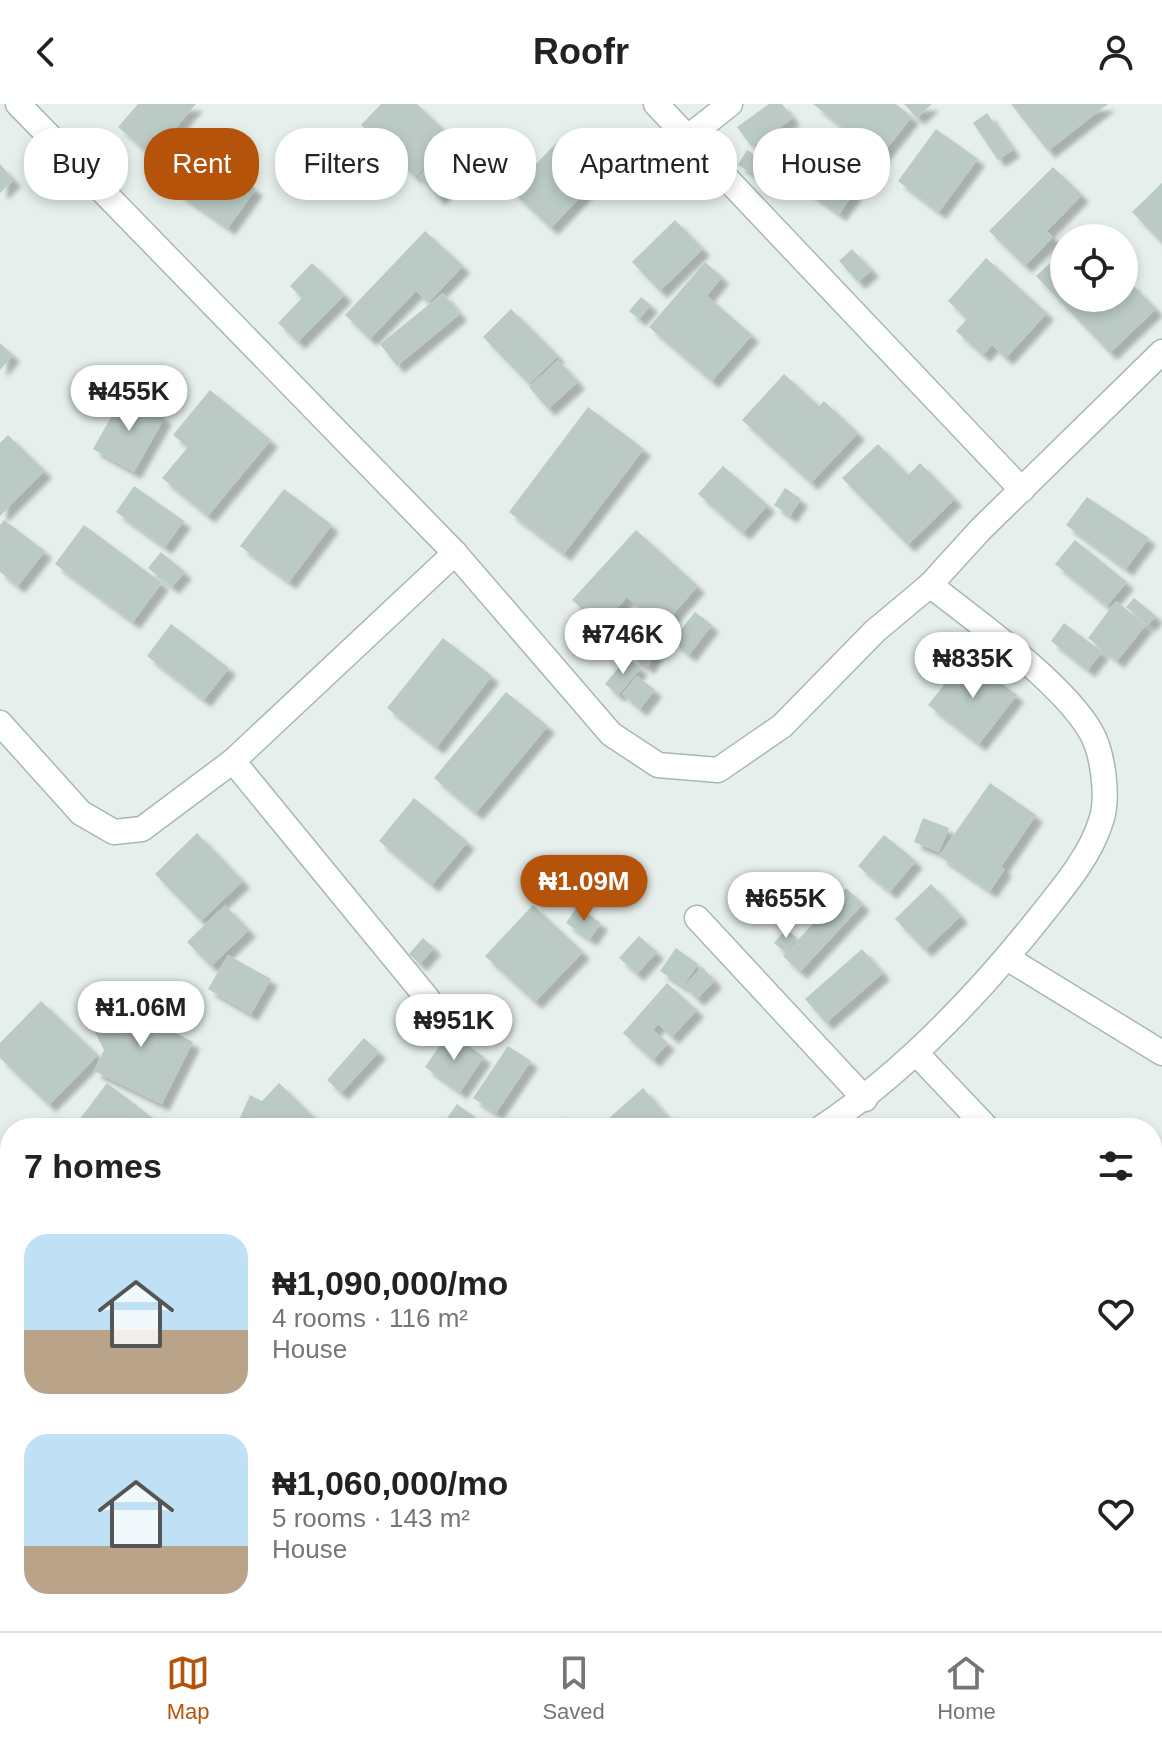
<!DOCTYPE html>
<meta charset="utf-8">
<style>
:root{--surface:#fff;--page:#f2f2f2;--text:#222;--muted:#767676;--line:#e0e0e0;--accent:#b45309}
body{margin:0;font-family:Helvetica,sans-serif;background:var(--page);color:var(--text);height:100vh;display:flex;flex-direction:column;font-size:30px;white-space:nowrap}
*{box-sizing:border-box;margin:0}
p{font-size:26px;color:var(--muted)}
.icon{flex:none;width:44px;height:44px;fill:none;stroke:currentColor;stroke-width:2;stroke-linecap:round;stroke-linejoin:round}
.map{position:relative;flex:1;overflow:hidden}
.details{position:absolute;left:0px;top:1014px;width:1162px;height:514px;display:flex;flex-direction:column;background:var(--surface);border-radius:32px 32px 0 0;box-shadow:0 4px 12px #0003}
.details>*{flex:none}
.top-card{position:absolute;left:24px;top:24px;width:1114px;height:72px;display:flex;gap:16px}
.fabs{position:absolute;left:1050px;top:120px;display:grid;gap:16px}
.fabs a{display:grid;place-items:center;width:88px;height:88px;border-radius:50%;background:var(--surface);box-shadow:0 4px 12px #0003;font-size:40px}
.price{position:absolute;translate:-50% -68px;padding:0 18px;border-radius:28px;background:#fff;color:#222;font-size:26px;line-height:52px;filter:drop-shadow(0 2px 4px #0008)}
.price::after{content:'';position:absolute;left:50%;top:48px;width:24px;height:18px;margin-left:-12px;background:inherit;clip-path:polygon(0 0,100% 0,50% 100%)}
.price.selected{background:var(--accent);color:#fff}
ul{padding:0;list-style:none}
li{display:flex;align-items:center;gap:24px;height:200px;padding:0 24px}
li span{display:grid;place-items:center;flex:none;width:224px;height:160px;border-radius:24px;color:#555}
li>.icon{margin-inline-start:auto}
span .icon{width:96px;height:96px;fill:#fffc;stroke-width:1}
li b{font-size:34px}
h2{display:flex;justify-content:space-between;align-items:center;height:96px;padding:0 24px;font-size:34px}
.pill{padding:0 28px;border-radius:32px;background:var(--surface);box-shadow:0 4px 12px #0003;font-size:28px;line-height:72px}
.pill.selected{background:var(--accent);color:#fff}
header{display:flex;justify-content:space-between;align-items:center;height:104px;padding:0 24px;background:var(--surface);font-size:36px;font-weight:800}
.menu{display:flex;justify-content:space-around;align-items:center;height:112px;border-top:2px solid var(--line);background:var(--surface);font-size:22px;color:var(--muted)}
.menu a{display:grid;justify-items:center;gap:4px}
.menu .selected{color:var(--accent)}
.map>svg:first-child{display:block}
</style>
<header><svg class="icon" aria-label="back" viewBox="0 0 24 24"><path d="M15 5l-7 7 7 7"/></svg>Roofr<svg class="icon" aria-label="person" viewBox="0 0 24 24"><circle cx="12" cy="8" r="4"/><path d="M4 21q1-7 8-7t8 7"/></svg></header>
<div class="map">
<svg width="1162" height="1527" viewBox="0 0 1162 1527">
<defs>
<filter id="shadow"><feDropShadow dx="7" dy="7" stdDeviation="2" flood-color="#0004"/></filter>
</defs>
<rect width="100%" height="100%" fill="#e6efeb"/>
<g fill="#bbcac4" filter="url(#shadow)">
<polygon points="138,0 196,0 152,52 118,23"/>
<polygon points="381,0 417,0 453,35 415,73 361,21"/>
<polygon points="769,0 782,0 793,14 752,43 737,23"/>
<polygon points="813,0 896,0 912,13 880,53"/>
<polygon points="904,0 932,0 917,14"/>
<polygon points="1011,0 1108,0 1048,47"/>
<polygon points="987,9 1013,46 998,56 973,19"/>
<polygon points="936,25 978,55 939,108 898,77"/>
<polygon points="562,33 602,70 551,124 511,86"/>
<polygon points="817,37 866,73 839,110 790,74"/>
<polygon points="455,38 476,60 438,94 418,72"/>
<polygon points="201,46 256,85 228,124 173,85"/>
<polygon points="747,46 769,60 760,74 738,61"/>
<polygon points="0,60 14,76 0,89"/>
<polygon points="1053,63 1082,91 1047,127 1053,133 1025,162 989,127"/>
<polygon points="1162,79 1162,139 1132,108"/>
<polygon points="675,116 703,145 660,187 632,158"/>
<polygon points="425,127 463,162 428,199 416,187 370,235 345,211"/>
<polygon points="852,145 872,166 858,178 839,157"/>
<polygon points="1060,150 1064,155 1064,194 1102,194 1107,200 1113,194 1124,194 1124,183 1130,178 1156,205 1110,249 1036,172"/>
<polygon points="986,154 1047,209 1006,254 992,241 983,251 956,227 967,215 948,197"/>
<polygon points="705,158 722,173 707,192 752,231 712,277 649,223"/>
<polygon points="312,159 345,191 298,238 278,219 302,194 290,182"/>
<polygon points="443,189 460,210 397,262 380,240"/>
<polygon points="641,193 651,201 639,215 629,207"/>
<polygon points="511,205 558,252 529,280 483,233"/>
<polygon points="0,239 13,251 0,266"/>
<polygon points="558,256 578,278 548,305 529,283"/>
<polygon points="784,270 819,302 824,297 858,329 811,379 742,316"/>
<polygon points="210,286 271,336 208,412 162,374 188,343 173,331"/>
<polygon points="124,290 165,313 134,368 93,345"/>
<polygon points="588,303 644,345 564,450 509,408"/>
<polygon points="8,331 45,367 0,412 0,339"/>
<polygon points="878,340 908,371 920,359 955,395 908,441 842,374"/>
<polygon points="723,362 768,401 743,429 698,390"/>
<polygon points="134,382 184,417 165,443 116,408"/>
<polygon points="785,384 801,395 790,412 774,401"/>
<polygon points="284,385 332,421 289,478 240,442"/>
<polygon points="1087,393 1149,434 1126,465 1066,421"/>
<polygon points="4,416 45,447 18,482 0,468 0,421"/>
<polygon points="84,421 162,479 133,518 55,460"/>
<polygon points="636,426 698,482 662,523 627,493 601,522 572,496"/>
<polygon points="1075,436 1127,478 1107,502 1055,460"/>
<polygon points="161,448 185,468 172,483 148,464"/>
<polygon points="1134,494 1156,512 1148,521 1126,503"/>
<polygon points="1116,497 1146,521 1117,557 1088,534"/>
<polygon points="695,508 712,521 689,551 672,537"/>
<polygon points="1064,519 1102,548 1088,566 1051,537"/>
<polygon points="171,520 229,564 204,596 147,552"/>
<polygon points="443,534 492,572 437,643 387,604"/>
<polygon points="642,536 658,545 648,563 631,553"/>
<polygon points="627,553 641,564 618,591 605,580"/>
<polygon points="966,553 1017,591 979,640 928,601"/>
<polygon points="637,572 655,586 640,605 622,590"/>
<polygon points="506,588 548,622 476,709 434,674"/>
<polygon points="990,679 1036,711 1001,763 1005,765 990,787 939,752"/>
<polygon points="414,694 468,738 432,781 379,737"/>
<polygon points="923,714 949,724 939,748 914,738"/>
<polygon points="197,729 243,777 201,817 155,770"/>
<polygon points="884,731 916,757 890,788 858,762"/>
<polygon points="931,780 961,812 925,846 895,815"/>
<polygon points="846,784 863,800 800,868 783,852"/>
<polygon points="225,801 249,826 211,862 187,838"/>
<polygon points="533,801 583,848 535,898 485,852"/>
<polygon points="577,803 601,819 590,835 566,819"/>
<polygon points="786,825 797,834 785,848 774,839"/>
<polygon points="639,832 657,848 637,870 619,854"/>
<polygon points="423,834 434,844 420,860 409,850"/>
<polygon points="676,844 698,860 683,882 660,867"/>
<polygon points="862,845 883,869 826,919 805,895"/>
<polygon points="228,851 271,875 251,910 208,885"/>
<polygon points="702,863 715,877 697,895 684,882"/>
<polygon points="667,879 697,906 672,933 658,920 653,926 668,939 653,956 623,929"/>
<polygon points="152,890 170,926 193,938 162,1000 94,967 104,946 91,920"/>
<polygon points="480,894 504,916 490,933 465,910"/>
<polygon points="41,897 98,951 49,1001 0,954 0,939"/>
<polygon points="449,928 484,953 460,988 425,963"/>
<polygon points="364,934 379,948 341,989 327,976"/>
<polygon points="508,942 531,957 496,1009 473,994"/>
<polygon points="107,979 166,1024 73,1024"/>
<polygon points="279,979 325,1024 216,1024 225,1015 237,1021 250,991 262,997"/>
<polygon points="643,984 677,1024 615,1024 608,1015"/>
<polygon points="457,1000 490,1024 440,1024"/>
<polygon points="563,1013 576,1024 554,1024"/>
<polygon points="1162,1376 1162,1407 1152,1398 1152,1388"/>
<polygon points="1152,1420 1162,1431 1162,1527 1053,1527 1045,1518 1152,1518"/>
<polygon points="272,1518 311,1518 319,1527 279,1527"/>
<polygon points="425,1518 493,1518 502,1527 428,1527 422,1522"/>
<polygon points="570,1518 831,1518 820,1527 560,1527"/>
</g>
<g fill="none" stroke-linecap="round" stroke-linejoin="round">
<g stroke="#a8b8b2" stroke-width="15">
<g id="service">
<polyline points="0,1356 10,1338"/>
<polyline points="1011,1518 1017,1527"/>
<polyline points="872,1527 882,1518"/>
<polyline points="977,1527 987,1518"/>
</g>
</g>
<g stroke="#a8b8b2" stroke-width="27">
<g id="minor">
<polyline points="18,0 455,449 611,630 658,661 718,666 782,622 875,527 930,481 980,426 1162,248"/>
<polyline points="656,0 1022,386"/>
<polyline points="687,34 730,0"/>
<polyline points="0,619 81,709 114,728 142,725 233,657 455,449"/>
<polyline points="233,657 428,895"/>
<polyline points="697,814 865,995"/>
<polyline points="1007,854 1162,949"/>
<polyline points="916,949 987,1024"/>
<path d="M821 1024C905 968 976 893 1039 814 1061 786 1090 753 1101 717 1109 694 1103 649 1091 628 1063 579 976 517 930 481"/>
<polyline points="1152,1202 1162,1214"/>
<polyline points="183,1527 193,1518"/>
</g>
</g>
<g stroke="#a8b8b2" stroke-width="27">
<g id="tertiary">
<polyline points="0,1440 10,1450"/>
<polyline points="0,1498 10,1508"/>
<polyline points="20,1518 28,1527"/>
<polyline points="77,1518 85,1527"/>
</g>
</g>
<use href="#service" stroke="#fff" stroke-width="12"/>
<use href="#minor" stroke="#fff" stroke-width="24"/>
<use href="#tertiary" stroke="#fff" stroke-width="24"/>
</g>
</svg>
<div class="fabs">
<a><svg class="icon" aria-label="locate" viewBox="0 0 24 24"><circle cx="12" cy="12" r="6"/><path d="M12 2v4M12 18v4M2 12h4M18 12h4"/></svg></a>
</div>
<b class="price" style="left:129px;top:329px">₦455K</b>
<b class="price" style="left:623px;top:572px">₦746K</b>
<b class="price" style="left:973px;top:596px">₦835K</b>
<b class="price selected" style="left:584px;top:819px">₦1.09M</b>
<b class="price" style="left:786px;top:836px">₦655K</b>
<b class="price" style="left:141px;top:945px">₦1.06M</b>
<b class="price" style="left:454px;top:958px">₦951K</b>
<div class="top-card">
<a class="pill">Buy</a>
<a class="pill selected">Rent</a>
<a class="pill">Filters</a>
<a class="pill">New</a>
<a class="pill">Apartment</a>
<a class="pill">House</a>
</div>
<section class="details">
<h2>7 homes<svg class="icon" aria-label="filters" viewBox="0 0 24 24"><path d="M4 7h16M4 17h16"/><circle cx="9" cy="7" r="2"/><circle cx="15" cy="17" r="2"/></svg></h2>
<ul>
<li><span style="background:linear-gradient(#bfe0f5 60%,#b9a48a 0)"><svg class="icon" aria-label="home" viewBox="0 0 24 24"><path d="M3 11l9-7 9 7M6 9v11h12V9"/></svg></span><div><b>₦1,090,000/mo</b><p>4 rooms · 116 m²</p><p>House</p></div><svg class="icon" aria-label="heart" viewBox="0 0 24 24"><path d="M12 20l-8-8c-3-5 5-10 8-4 3-6 11-1 8 4z"/></svg></li>
<li><span style="background:linear-gradient(#bfe0f5 70%,#b9a48a 0)"><svg class="icon" aria-label="home" viewBox="0 0 24 24"><path d="M3 11l9-7 9 7M6 9v11h12V9"/></svg></span><div><b>₦1,060,000/mo</b><p>5 rooms · 143 m²</p><p>House</p></div><svg class="icon" aria-label="heart" viewBox="0 0 24 24"><path d="M12 20l-8-8c-3-5 5-10 8-4 3-6 11-1 8 4z"/></svg></li>
</ul>
</section>
</div>
<nav class="menu">
<a class="selected"><svg class="icon" aria-label="map" viewBox="0 0 24 24"><path d="M3 6l6-2 6 2 6-2v14l-6 2-6-2-6 2zM9 4v14M15 6v14"/></svg>Map</a>
<a><svg class="icon" aria-label="saved" viewBox="0 0 24 24"><path d="M7 4h10v16l-5-4-5 4z"/></svg>Saved</a>
<a><svg class="icon" aria-label="home" viewBox="0 0 24 24"><path d="M3 11l9-7 9 7M6 9v11h12V9"/></svg>Home</a>
</nav>
